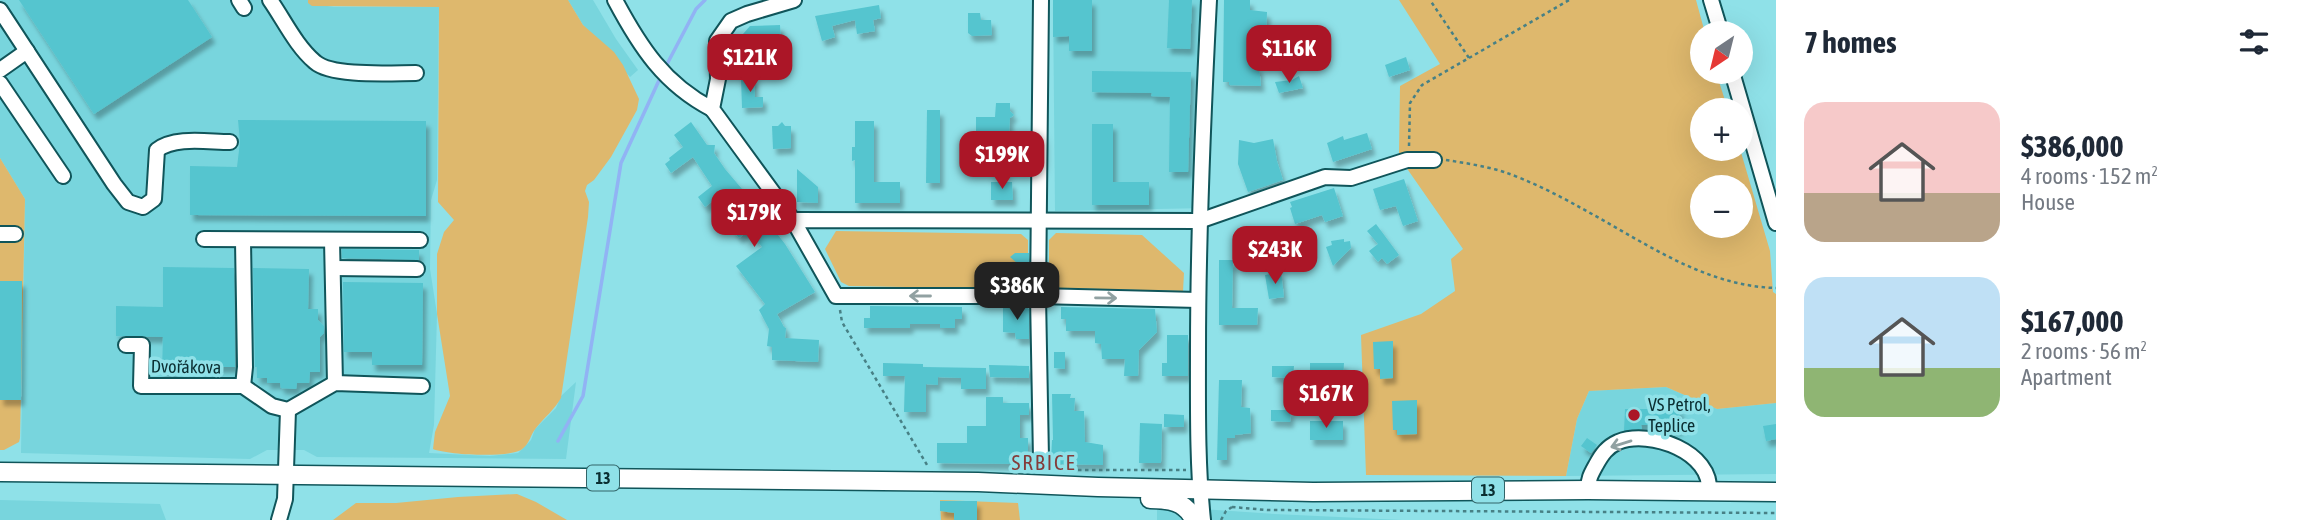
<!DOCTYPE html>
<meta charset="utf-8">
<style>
:root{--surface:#fff;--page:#f6f6f7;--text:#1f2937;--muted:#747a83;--accent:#ab1627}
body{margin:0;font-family:"Asap Condensed",sans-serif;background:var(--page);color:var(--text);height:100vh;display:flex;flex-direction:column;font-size:26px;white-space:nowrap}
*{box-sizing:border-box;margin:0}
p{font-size:23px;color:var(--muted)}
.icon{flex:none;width:38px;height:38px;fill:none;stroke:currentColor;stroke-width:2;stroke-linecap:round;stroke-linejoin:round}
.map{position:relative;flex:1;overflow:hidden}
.panel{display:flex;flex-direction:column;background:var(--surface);width:525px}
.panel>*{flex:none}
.needle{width:46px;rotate:215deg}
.fabs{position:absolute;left:1690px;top:21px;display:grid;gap:14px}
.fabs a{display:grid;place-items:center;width:63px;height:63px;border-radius:50%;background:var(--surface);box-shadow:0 7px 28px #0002;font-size:35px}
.price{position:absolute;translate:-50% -60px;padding:0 16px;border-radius:14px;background:var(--accent);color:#fff;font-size:23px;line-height:46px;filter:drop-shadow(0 2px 4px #0008)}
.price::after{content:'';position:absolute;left:50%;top:42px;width:21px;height:16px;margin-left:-10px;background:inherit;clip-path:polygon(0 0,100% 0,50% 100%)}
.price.selected{background:#222;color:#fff}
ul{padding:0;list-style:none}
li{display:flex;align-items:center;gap:21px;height:175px;padding:0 28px}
li span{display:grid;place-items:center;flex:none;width:196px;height:140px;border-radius:21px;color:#555}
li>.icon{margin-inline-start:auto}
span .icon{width:84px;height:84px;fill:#fffc;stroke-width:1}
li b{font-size:30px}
h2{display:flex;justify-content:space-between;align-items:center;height:84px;padding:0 28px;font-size:30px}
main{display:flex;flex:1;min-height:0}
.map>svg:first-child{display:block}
</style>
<main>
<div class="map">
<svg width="1776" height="520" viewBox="0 0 1776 520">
<defs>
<filter id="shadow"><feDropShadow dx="3.5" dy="6" stdDeviation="2" flood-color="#0004"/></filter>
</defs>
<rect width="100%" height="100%" fill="#8fe1e8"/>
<g fill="#78d5dd">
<polygon points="0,0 308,0 308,3 334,7 439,7 437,180 431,200 430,269 437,314 434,425 429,453 490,456 518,453 531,440 535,429 556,408 561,396 576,382 566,459 317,457 304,450 267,450 250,459 21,453 25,199 0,158"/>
<polygon points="568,0 593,0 616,39 638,70 630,77 583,25"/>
<polygon points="1053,0 1215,0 1208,208 1055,211"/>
<polygon points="1666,387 1717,409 1776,403 1776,474 1566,476 1577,419 1589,391"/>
<polygon points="0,500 160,504 166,520 0,520"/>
<polygon points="1157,506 1275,514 1402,520 1157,520"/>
</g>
<g fill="#deb86d" fill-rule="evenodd">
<path d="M308 0H568L583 25 614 52 623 65 639 99 637 110 611 157 594 180 587 185 585 191 589 202 588 217 561 398C554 410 545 417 536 428 530 435 530 444 521 450 507 458 448 455 433 449L435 432 450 396 437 314V254L444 232 454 220 438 202 439 7 312 6 308 3Z"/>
<path d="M1399 0H1696L1705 33H1703V72H1716L1728 110H1703V149H1740L1770 251 1773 292 1776 294V403L1717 409 1666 387 1589 391 1577 419 1566 476 1366 475 1361 335 1421 314 1455 291 1451 259 1463 249 1408 170 1399 153 1400 86 1440 64ZM1703 187H1741V226H1703Z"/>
<polygon points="0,158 25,199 20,438 19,442 4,450 0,450"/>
<polygon points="836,231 1021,234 1028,240 1028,280 1023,289 849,286 841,282 825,249"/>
<polygon points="1056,233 1142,235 1184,273 1183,291 1060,288 1049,278 1049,240"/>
<polygon points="517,494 536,502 567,520 333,520 356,503 396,503 458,497"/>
<polygon points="940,500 1018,503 1020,520 941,520"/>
</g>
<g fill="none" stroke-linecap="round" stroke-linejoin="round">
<g stroke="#91b3f4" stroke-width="3.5">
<polyline points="666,66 696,9 705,0"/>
<polyline points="558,441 583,396 621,163 661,76"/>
</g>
</g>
<g fill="#55c5cf" filter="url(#shadow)">
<polygon points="19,0 188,0 212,37 94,114"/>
<polygon points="1053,0 1092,0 1092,51 1069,51 1069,36 1053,37"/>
<polygon points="1169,0 1192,0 1190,49 1167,48"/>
<polygon points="1224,0 1250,0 1250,10 1267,12 1266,40 1249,39 1249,65 1259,66 1261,86 1229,85 1229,82 1223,82"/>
<polygon points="879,5 881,18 873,20 875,31 857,34 855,20 832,26 835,37 822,41 815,16"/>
<polygon points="968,13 980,13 981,20 991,20 992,35 972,36 968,33"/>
<polygon points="780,25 781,39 765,39 758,47 759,59 745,60 743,34 750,26"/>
<polygon points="1406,57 1410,70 1389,77 1385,65"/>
<polygon points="1092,71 1191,72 1188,172 1169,172 1170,97 1151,96 1152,93 1092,92"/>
<polygon points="1299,76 1303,88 1279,93 1275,82 1292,80"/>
<polygon points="754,77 755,97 763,97 763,107 742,108 741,78"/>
<polygon points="996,103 1010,103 1010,111 1014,115 1010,118 1009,136 976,135 976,117 995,117"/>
<polygon points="927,110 940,110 940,183 926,183"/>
<polygon points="238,120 426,121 426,216 190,215 190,166 237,167 240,142"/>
<polygon points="855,121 874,121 874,182 900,182 900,203 855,203 855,160 852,161 852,147 855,147"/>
<polygon points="691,122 707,145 715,145 714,153 725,169 742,189 785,244 815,292 777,314 784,327 786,328 785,338 819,340 818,362 772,360 772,347 767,346 769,329 759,310 765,304 736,266 762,247 749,230 739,238 732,229 741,222 722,197 715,202 714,200 705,207 698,197 712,186 693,157 671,173 665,164 670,160 669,158 683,147 674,135"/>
<polygon points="782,122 785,126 791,126 791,148 773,149 772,126 778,126"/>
<polygon points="1092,124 1113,124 1113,182 1149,182 1149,205 1092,205"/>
<polygon points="1367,133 1372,149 1333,162 1327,143 1343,136 1344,140"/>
<polygon points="1273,139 1277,161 1283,180 1248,192 1238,164 1239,140 1254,143"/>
<polygon points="797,169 818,187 818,203 797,202"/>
<polygon points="1404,179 1418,221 1403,226 1396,206 1380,210 1373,189"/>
<polygon points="991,182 1012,182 1013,200 991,200"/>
<polygon points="1334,188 1343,216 1325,222 1322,215 1295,224 1290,208 1292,207 1290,202"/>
<polygon points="1376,224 1399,255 1387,264 1382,258 1378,262 1369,251 1378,244 1367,231"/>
<polygon points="1344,239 1344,242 1350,241 1351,248 1333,266 1326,247 1332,245 1331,241"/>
<polygon points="342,249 419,250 419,260 342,258"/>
<polygon points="1015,253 1029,253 1029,264 1017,263 1010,257"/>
<polygon points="1219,260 1233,260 1232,308 1258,308 1257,325 1219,325"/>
<polygon points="163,267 234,268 235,367 174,367 174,371 162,371 163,337 116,336 116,306 163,307"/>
<polygon points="253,268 309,269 308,309 318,309 318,320 324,326 324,333 320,337 320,372 310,372 309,383 297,383 296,389 281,388 280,383 267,383 267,378 257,378 257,367 255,367"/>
<polygon points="1281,272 1284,297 1269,299 1265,275"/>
<polygon points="0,281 22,281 21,400 0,400"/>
<polygon points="343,282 423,283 422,365 372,365 372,352 344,352"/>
<polygon points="870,306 962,307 962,319 955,319 955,328 940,328 940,324 910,324 910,328 864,328 864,318 870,318"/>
<polygon points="1003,307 1026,307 1029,309 1029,339 1016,339 1015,333 1003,332"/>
<polygon points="1061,307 1155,309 1157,332 1139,350 1138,376 1124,376 1125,359 1102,359 1101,344 1095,343 1095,331 1066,331 1066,319 1061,319"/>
<polygon points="1167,335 1188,335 1188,376 1162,376 1162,363 1167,363"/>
<polygon points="1393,341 1393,378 1380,379 1380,369 1374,369 1373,342"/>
<polygon points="1054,352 1065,352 1065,369 1054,368"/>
<polygon points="883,363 923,364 923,367 986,368 986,389 961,389 961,378 938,377 938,385 926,384 926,412 904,412 905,376 883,376"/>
<polygon points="1310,363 1344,363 1343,382 1310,382"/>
<polygon points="989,365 1029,366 1029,378 990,377"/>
<polygon points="1272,366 1294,366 1293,378 1272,377"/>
<polygon points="1219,380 1242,380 1241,407 1250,408 1251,433 1235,435 1235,438 1227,438 1227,460 1217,460"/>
<polygon points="1052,394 1071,394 1070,398 1075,398 1074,411 1084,411 1085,442 1103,445 1103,465 1055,464 1051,460 1052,440 1053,440"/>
<polygon points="986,397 1003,397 1003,403 1029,403 1029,415 1020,415 1020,438 1028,438 1028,460 1025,464 937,463 937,443 967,443 967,426 986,426"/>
<polygon points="1417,400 1417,434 1397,435 1397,430 1393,430 1392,401"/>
<polygon points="1625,409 1680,409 1679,430 1662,428 1662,425 1641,425 1642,429 1624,431"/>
<polygon points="1271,410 1291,410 1290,422 1271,421"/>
<polygon points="1164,414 1184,415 1184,427 1164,427"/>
<rect x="1310" y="421" width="33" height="19"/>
<polygon points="1140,423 1162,424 1161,463 1139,463"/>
<polygon points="1776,424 1776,439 1766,441 1763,426"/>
<polygon points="1587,438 1597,445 1591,453 1581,446"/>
<polygon points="940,501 977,501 977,520 954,520 954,513 940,511"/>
</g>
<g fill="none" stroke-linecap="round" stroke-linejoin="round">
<g stroke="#10555a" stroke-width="18">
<g id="minor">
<polyline points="239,0 244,8"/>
<path d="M270 0C284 20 296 46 315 62 332 77 391 73 416 73"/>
<path d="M615 0C640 47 664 84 712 109"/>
<polyline points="1041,0 1038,296 1041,459"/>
<polyline points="1711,0 1721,33"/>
<path d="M0 10 114 184 128 202 143 207 154 199 157 150C175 136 208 142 230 142"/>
<polyline points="0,70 27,51"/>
<polyline points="1732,72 1776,223"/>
<polyline points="0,83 63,176"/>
<polyline points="793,220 712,109 718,79 717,41 731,21 747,14 794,0"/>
<polyline points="0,234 15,234"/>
<polyline points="204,239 420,240"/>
<polyline points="332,240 335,383"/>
<polyline points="333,268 417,269"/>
<polyline points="1198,300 1038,296 836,296 793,220 1199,221 1325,177 1351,178 1407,160 1434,160"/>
<polyline points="126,345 142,345 141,386 243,386 272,406 288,410 335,383 422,386"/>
<polyline points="243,386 245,367 243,241"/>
<path d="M1588 490C1588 479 1591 474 1596 465 1602 454 1607 447 1618 442 1650 429 1713 452 1709 492"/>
<polyline points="279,520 285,499 288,410"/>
<path d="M1203 520C1197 463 1198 407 1198 350 1198 233 1203 117 1209 0"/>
</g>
</g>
<g stroke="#10555a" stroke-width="21">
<g id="major">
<polyline points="0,472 978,482 1098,487 1313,492 1588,490 1776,492"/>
<path d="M1150 499C1168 499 1186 501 1194 520"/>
</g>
</g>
<g stroke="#478085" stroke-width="2.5" stroke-dasharray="3.5 3.5" stroke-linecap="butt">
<polyline points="1469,58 1569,0"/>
<polyline points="1409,146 1410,103 1422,85 1469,58 1430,0"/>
<path d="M1446 160C1465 163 1485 166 1504 172 1528 180 1558 195 1581 208 1643 241 1703 286 1776 288"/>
<polyline points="840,310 842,322 927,465"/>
<polyline points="1050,468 1071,469"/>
<polyline points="1078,470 1186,470"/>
<polyline points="1232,507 1267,510 1776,513"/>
<polyline points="1221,520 1226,511 1232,507"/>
</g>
<use href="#minor" stroke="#fff" stroke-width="14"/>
<use href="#major" stroke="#fff" stroke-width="18"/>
</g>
<defs><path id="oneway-shaft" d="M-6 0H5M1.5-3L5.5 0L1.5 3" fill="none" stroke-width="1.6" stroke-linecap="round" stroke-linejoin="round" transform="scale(1.75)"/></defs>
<g stroke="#91a1a2">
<use href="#oneway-shaft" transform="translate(920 296) rotate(-180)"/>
<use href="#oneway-shaft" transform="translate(1106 298) rotate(1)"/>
<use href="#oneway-shaft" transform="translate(1621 444) rotate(163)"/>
</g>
<circle fill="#ab1627" stroke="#8fe1e8" stroke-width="2.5" cx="1634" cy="415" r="7"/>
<g text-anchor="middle" stroke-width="7" stroke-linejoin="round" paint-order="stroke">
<g fill="#8fe1e8" stroke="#326468" stroke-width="2">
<rect x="587" y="465.5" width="32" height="25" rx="5"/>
<rect x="1472" y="477.5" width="32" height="25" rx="5"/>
</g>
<g font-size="16" font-weight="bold" fill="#0a2e31">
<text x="603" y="484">13</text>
<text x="1488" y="496">13</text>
</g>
<g font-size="18" fill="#0a2e31" stroke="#8fe1e8">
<text transform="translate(186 367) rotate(1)" y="6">Dvořákova</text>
</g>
<g font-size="18" fill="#0a2e31" stroke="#8fe1e8" text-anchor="start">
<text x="1648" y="411">VS Petrol,<tspan x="1648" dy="21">Teplice</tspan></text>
</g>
<g font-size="21" letter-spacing="2" fill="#843c3a" stroke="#8fe1e8">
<text x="1044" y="470">SRBICE</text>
</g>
</g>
</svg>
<div class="fabs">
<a><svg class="needle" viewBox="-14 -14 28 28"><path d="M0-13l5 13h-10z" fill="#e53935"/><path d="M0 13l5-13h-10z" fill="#747a83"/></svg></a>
<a>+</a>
<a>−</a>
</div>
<b class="price" style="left:1289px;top:85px">$116K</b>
<b class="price" style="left:750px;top:94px">$121K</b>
<b class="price" style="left:1002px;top:191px">$199K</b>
<b class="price" style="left:754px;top:249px">$179K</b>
<b class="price" style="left:1275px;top:286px">$243K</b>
<b class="price selected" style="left:1017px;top:322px">$386K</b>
<b class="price" style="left:1326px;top:430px">$167K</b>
</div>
<section class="panel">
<h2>7 homes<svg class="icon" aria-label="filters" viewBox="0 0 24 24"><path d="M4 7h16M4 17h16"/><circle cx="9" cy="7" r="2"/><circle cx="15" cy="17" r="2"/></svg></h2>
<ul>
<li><span style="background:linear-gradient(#f6c9c9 65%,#b9a48a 0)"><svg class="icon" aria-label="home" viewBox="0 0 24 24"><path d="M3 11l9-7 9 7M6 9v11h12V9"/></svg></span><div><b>$386,000</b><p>4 rooms · 152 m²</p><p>House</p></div></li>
<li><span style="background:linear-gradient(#bfe0f5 65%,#8fb573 0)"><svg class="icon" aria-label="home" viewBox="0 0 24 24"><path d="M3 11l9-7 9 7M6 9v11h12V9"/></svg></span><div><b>$167,000</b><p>2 rooms · 56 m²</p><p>Apartment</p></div></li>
</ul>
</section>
</main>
